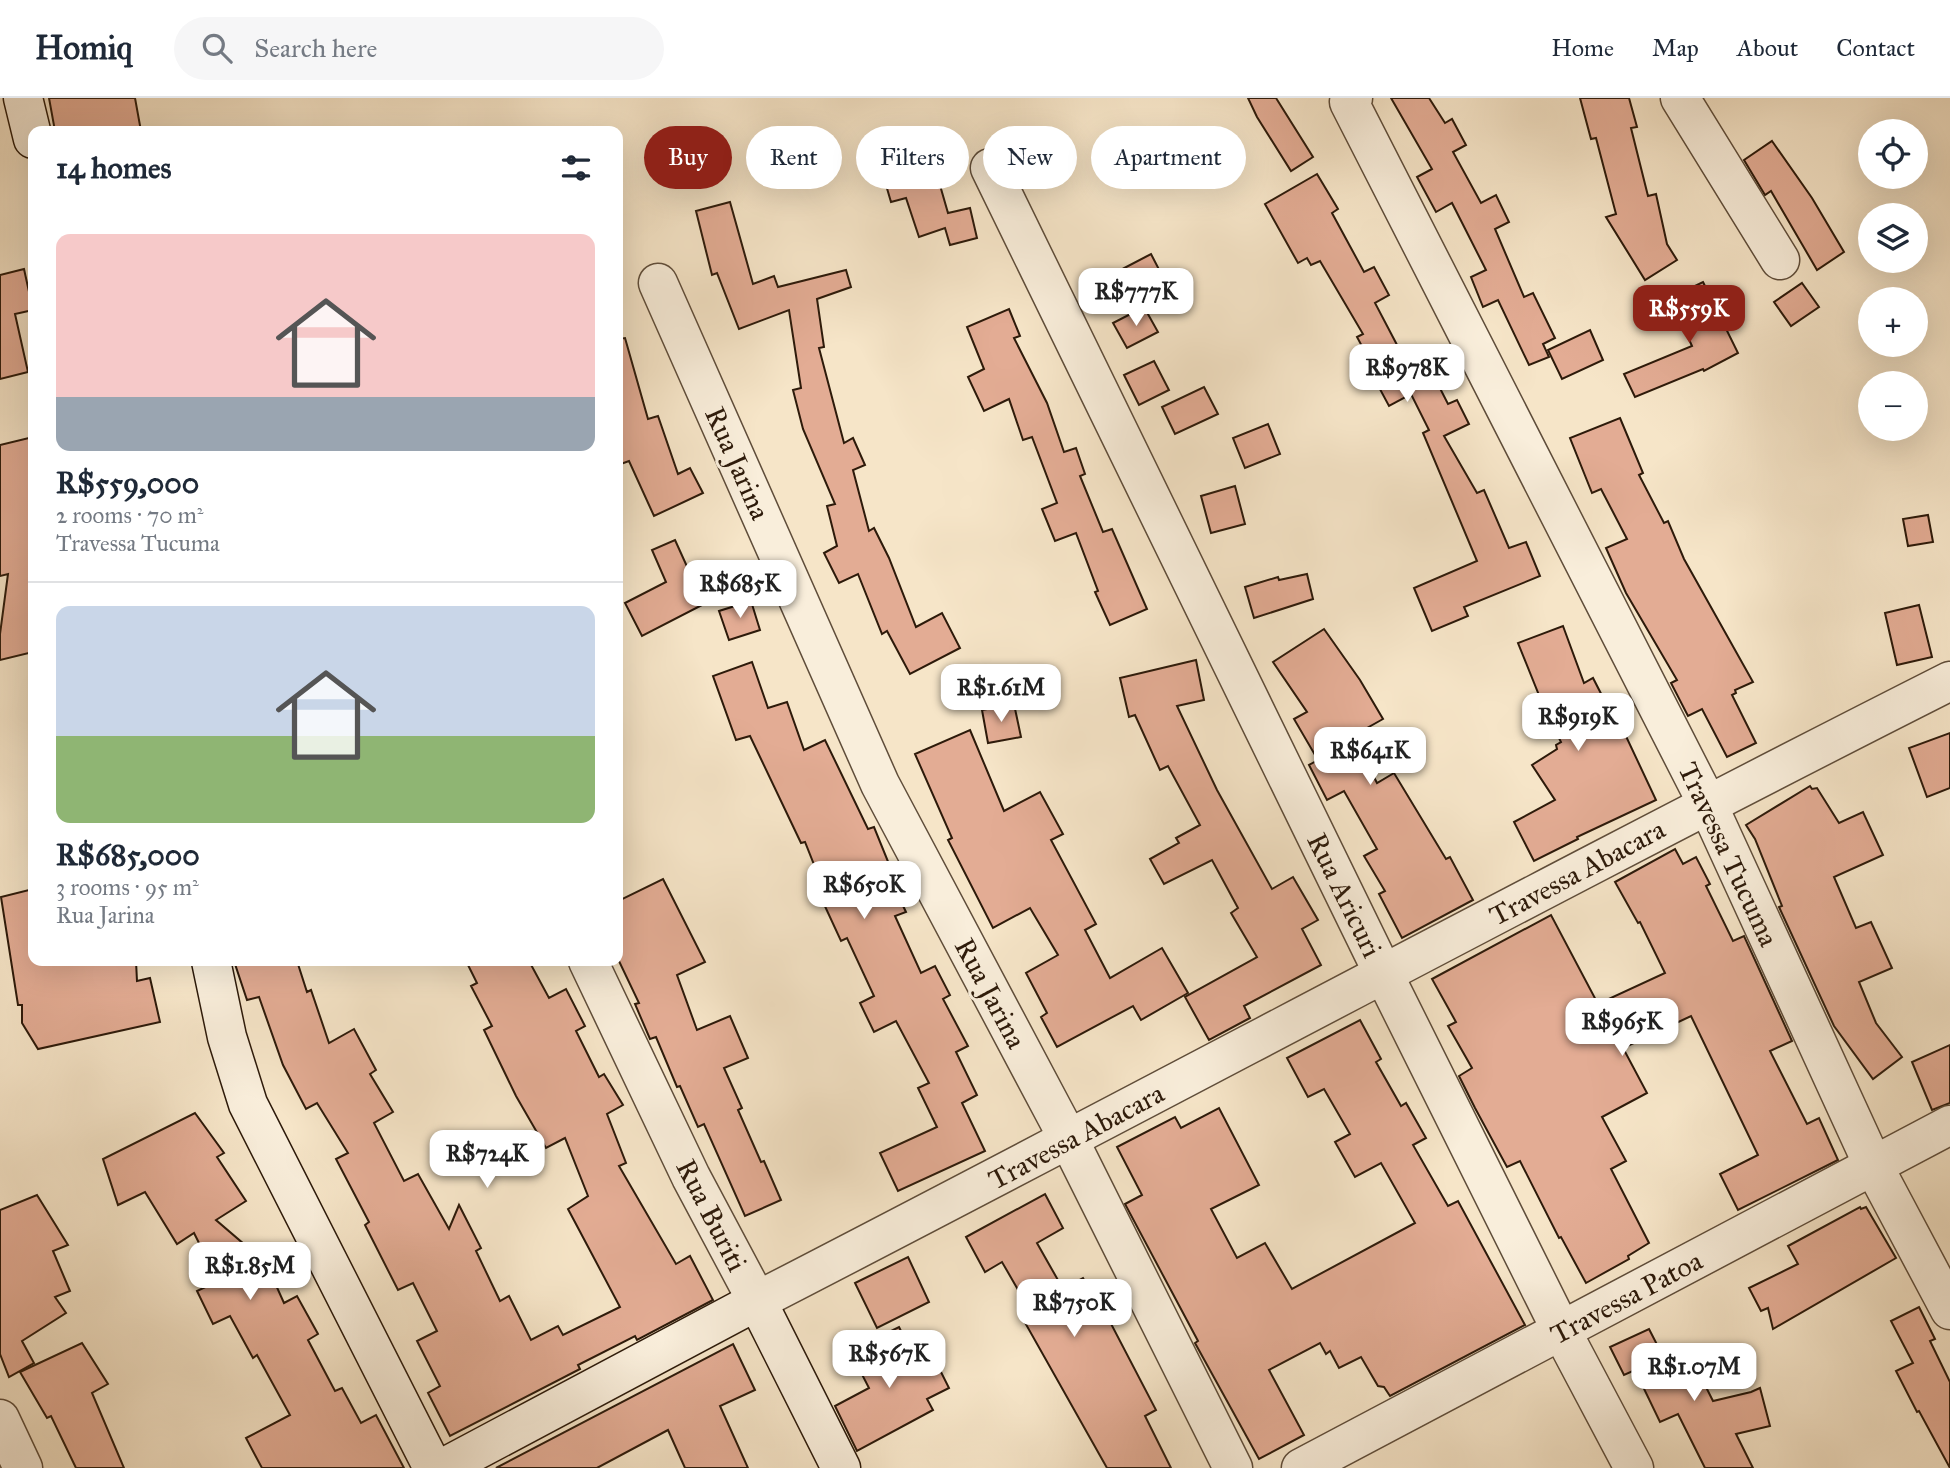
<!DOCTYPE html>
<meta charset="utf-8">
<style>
:root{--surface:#fff;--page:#f6f6f7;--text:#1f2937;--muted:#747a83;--line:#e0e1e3;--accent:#8f2418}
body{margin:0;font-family:"IM FELL Great Primer",serif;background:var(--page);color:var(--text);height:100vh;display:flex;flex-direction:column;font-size:26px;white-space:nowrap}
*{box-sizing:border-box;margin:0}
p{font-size:23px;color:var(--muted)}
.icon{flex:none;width:38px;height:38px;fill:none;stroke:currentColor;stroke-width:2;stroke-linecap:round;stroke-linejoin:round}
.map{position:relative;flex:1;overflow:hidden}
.panel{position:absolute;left:28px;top:28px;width:595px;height:840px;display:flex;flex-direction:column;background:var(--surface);border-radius:14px;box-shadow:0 7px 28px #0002}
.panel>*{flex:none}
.guide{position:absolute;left:644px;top:28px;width:665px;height:63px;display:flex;gap:14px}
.tools{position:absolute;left:1858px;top:21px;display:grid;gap:14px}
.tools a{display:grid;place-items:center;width:70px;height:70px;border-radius:50%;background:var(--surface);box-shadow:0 7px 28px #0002;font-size:35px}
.price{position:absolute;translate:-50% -60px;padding:0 16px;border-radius:14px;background:#fff;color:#222;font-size:23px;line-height:46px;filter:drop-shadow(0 2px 4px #0008)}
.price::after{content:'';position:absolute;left:50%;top:42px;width:21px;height:16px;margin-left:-10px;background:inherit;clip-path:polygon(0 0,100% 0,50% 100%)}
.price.current{background:var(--accent);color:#fff}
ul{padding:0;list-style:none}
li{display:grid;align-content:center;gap:14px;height:371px;padding:0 28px}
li+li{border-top:2px solid var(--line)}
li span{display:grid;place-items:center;height:217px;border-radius:14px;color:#555}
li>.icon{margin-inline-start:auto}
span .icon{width:126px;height:126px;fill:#fffc;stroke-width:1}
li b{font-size:30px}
h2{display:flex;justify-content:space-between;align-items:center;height:84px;padding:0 28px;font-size:30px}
.chip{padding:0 24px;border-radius:32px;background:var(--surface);box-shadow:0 7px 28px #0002;font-size:24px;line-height:63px}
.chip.current{background:var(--accent);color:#fff}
header{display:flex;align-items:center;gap:42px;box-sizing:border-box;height:98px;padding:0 35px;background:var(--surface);border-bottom:2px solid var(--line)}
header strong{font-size:33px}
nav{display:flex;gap:38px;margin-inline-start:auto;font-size:24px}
.search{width:490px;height:63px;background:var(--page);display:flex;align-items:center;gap:18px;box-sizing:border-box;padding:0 24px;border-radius:38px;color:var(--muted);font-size:26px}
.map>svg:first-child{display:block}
</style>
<header>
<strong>Homiq</strong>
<div class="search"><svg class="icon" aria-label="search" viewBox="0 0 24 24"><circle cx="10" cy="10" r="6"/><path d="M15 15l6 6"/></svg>Search here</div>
<nav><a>Home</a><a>Map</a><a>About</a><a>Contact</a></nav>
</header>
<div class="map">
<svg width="1950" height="1370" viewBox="0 0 1950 1370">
<rect width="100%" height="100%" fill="#f6e5c8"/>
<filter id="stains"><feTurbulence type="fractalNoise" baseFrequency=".00286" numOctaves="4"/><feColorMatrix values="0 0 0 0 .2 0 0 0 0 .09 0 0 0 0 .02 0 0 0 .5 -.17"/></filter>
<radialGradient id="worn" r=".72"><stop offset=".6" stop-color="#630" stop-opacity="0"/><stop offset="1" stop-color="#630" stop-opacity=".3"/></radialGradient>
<g fill="#e3ac94" stroke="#2d1a0a" stroke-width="2">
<polygon points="49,0 135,0 141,33 55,33"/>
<polygon points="1248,0 1276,0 1313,59 1291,73 1257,19"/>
<polygon points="1391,0 1429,0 1445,25 1452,21 1466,47 1453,54 1481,105 1496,97 1509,124 1495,131 1524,199 1533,195 1555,240 1543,246 1549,259 1529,267 1498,202 1483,209 1471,179 1486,172 1452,105 1436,114 1417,79 1432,71"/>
<polygon points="1580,0 1629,0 1637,29 1631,30 1648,98 1656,96 1667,146 1677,162 1645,182 1606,119 1616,116 1596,40 1591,41"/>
<polygon points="1772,43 1812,100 1844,154 1817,172 1771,93 1765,97 1744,62"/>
<polygon points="929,49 948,115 970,110 977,140 950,147 945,130 919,139 906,100 891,104 879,63"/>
<polygon points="1317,76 1338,111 1332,115 1364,174 1374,169 1389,197 1375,205 1406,264 1422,255 1448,306 1457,302 1469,326 1444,338 1477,395 1484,392 1509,450 1526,444 1540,478 1464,509 1468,518 1432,533 1414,490 1477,463 1423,335 1429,332 1411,296 1389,308 1374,280 1378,278 1357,239 1363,236 1320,163 1311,167 1307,160 1298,165 1265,106"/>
<polygon points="730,104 753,186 774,178 778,189 846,172 851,189 817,201 824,249 819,250 844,345 853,340 865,367 853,372 869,433 874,430 889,460 916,529 942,515 960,550 910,576 887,533 882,536 858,476 839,485 824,455 837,448 827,408 835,406 803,331 793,292 801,290 789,212 739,231 717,175 712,177 696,113"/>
<polygon points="1151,156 1167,187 1125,208 1109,178"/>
<polygon points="24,171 33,212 15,216 28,274 0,281 0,177"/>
<polygon points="1703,184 1738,255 1704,273 1703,271 1635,299 1624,276 1692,248 1687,237 1691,235 1674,198"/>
<polygon points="1802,185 1819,209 1791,228 1774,204"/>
<polygon points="1144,209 1158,234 1127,250 1113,225"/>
<polygon points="1009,211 1020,238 1014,240 1047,305 1064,354 1076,350 1085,376 1080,378 1103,434 1112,431 1147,511 1110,527 1095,494 1098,493 1076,435 1055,443 1042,411 1057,405 1032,339 1023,342 1009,301 984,313 968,279 984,271 967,229"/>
<polygon points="1590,232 1603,262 1562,281 1548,252"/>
<polygon points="625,240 648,321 658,318 678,376 690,370 703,395 654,418 629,363 618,367 618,241"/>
<polygon points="1154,263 1169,292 1139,307 1124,277"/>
<polygon points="1204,289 1218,316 1175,336 1162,309"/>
<polygon points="1620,320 1643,375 1639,377 1664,425 1668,423 1684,461 1753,584 1735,592 1736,595 1732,597 1756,645 1727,659 1702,611 1688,618 1671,585 1677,582 1626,495 1606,450 1627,441 1601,391 1592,395 1570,340"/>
<polygon points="1268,326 1280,356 1245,370 1233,340"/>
<polygon points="33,339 33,554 0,562 0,536 8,476 0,478 0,347"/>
<polygon points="1235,388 1245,426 1211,435 1201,398"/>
<polygon points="1928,417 1933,444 1908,448 1903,421"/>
<polygon points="675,442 704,506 642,538 625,505 666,484 652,452"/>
<polygon points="1307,476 1313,501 1254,520 1245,489 1278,479 1279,482"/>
<polygon points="751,503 760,532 729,542 719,513"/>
<polygon points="1919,507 1932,559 1897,567 1885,515"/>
<polygon points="1563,528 1584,585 1593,580 1613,619 1616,617 1656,702 1577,739 1578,741 1534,763 1514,724 1555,702 1532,667 1557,651 1556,647 1561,644 1545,612 1518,545"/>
<polygon points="1324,531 1360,582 1383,621 1353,638 1377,685 1394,675 1446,761 1450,759 1473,802 1402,840 1379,796 1385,793 1364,758 1377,751 1344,693 1327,702 1309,667 1318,662 1294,621 1307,614 1273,564"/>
<polygon points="1196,562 1204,602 1177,608 1217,692 1272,791 1293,779 1318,822 1302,831 1321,867 1244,908 1250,920 1209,942 1185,899 1257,859 1231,815 1238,810 1212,762 1164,786 1150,761 1179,745 1176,740 1200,727 1168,668 1160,672 1135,617 1129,619 1120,580"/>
<polygon points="752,564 768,610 787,604 804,652 825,642 868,731 874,729 889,766 884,768 906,814 895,818 921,875 935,868 950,897 943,901 968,948 956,954 977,997 962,1005 985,1053 898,1093 880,1055 937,1029 918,990 929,985 896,923 874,934 860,905 874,898 847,840 841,843 823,804 828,802 805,744 801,745 750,638 736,642 713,578"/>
<polygon points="1014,606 1021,639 988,645 982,612"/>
<polygon points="970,632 1004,713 1040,694 1063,736 1051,742 1096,826 1085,832 1110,880 1162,850 1188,895 1141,922 1133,908 1057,949 1041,919 1047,915 1026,875 1058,857 1030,810 993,830 948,742 952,740 915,656"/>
<polygon points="1950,635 1950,690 1927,699 1909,650"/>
<polygon points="1810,688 1812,691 1817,690 1839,725 1863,714 1883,757 1834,779 1856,830 1871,824 1892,870 1859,884 1876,925 1902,959 1873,981 1834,928 1779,809 1782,808 1755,741 1746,727"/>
<polygon points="1675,751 1683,766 1696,759 1710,786 1706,788 1733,843 1744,838 1792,943 1770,953 1807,1026 1819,1020 1838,1062 1738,1112 1720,1076 1758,1057 1691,918 1623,950 1647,995 1602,1019 1626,1063 1611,1071 1649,1145 1628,1158 1629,1161 1586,1185 1561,1139 1559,1140 1520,1063 1507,1069 1475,1010 1459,978 1472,970 1448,928 1456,924 1432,881 1551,817 1598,906 1665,875 1640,824 1638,825 1615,784"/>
<polygon points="663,781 705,864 677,877 697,932 730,918 748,960 724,970 742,1010 738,1012 761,1064 764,1063 781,1102 745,1118 704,1026 698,1029 680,988 677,989 656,939 650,941 635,906 639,905 618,861 618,803"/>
<polygon points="33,791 33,863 136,863 137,883 150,880 160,924 38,951 22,925 22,907 18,907 1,799"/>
<polygon points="234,863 297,863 307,894 311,892 329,945 354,931 376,972 370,976 393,1014 374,1025 404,1083 418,1076 449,1131 459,1107 481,1150 476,1153 500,1203 509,1198 531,1242 558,1228 563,1237 620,1209 568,1111 588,1098 565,1040 546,1050 516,998 484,932 492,928 471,888 477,885 466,863 529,863 549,900 566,891 585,928 576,933 599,979 604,976 623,1007 607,1016 626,1065 619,1068 676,1166 690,1158 713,1202 637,1242 635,1238 578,1267 580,1271 450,1338 428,1295 440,1288 417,1243 437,1233 413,1185 398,1192 365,1127 369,1124 336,1061 348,1055 317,1005 306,1011 283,967 259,899 247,902"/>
<polygon points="1360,922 1381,961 1376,964 1401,1008 1406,1005 1426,1040 1413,1047 1448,1108 1458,1103 1525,1227 1390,1298 1384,1289 1378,1288 1361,1259 1339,1270 1330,1253 1326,1256 1320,1245 1269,1272 1304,1337 1259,1361 1195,1245 1198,1243 1125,1106 1142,1097 1117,1049 1175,1019 1181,1030 1219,1010 1259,1087 1211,1111 1237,1160 1265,1145 1292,1191 1415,1125 1381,1065 1355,1079 1335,1044 1350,1036 1324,991 1308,999 1287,960"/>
<polygon points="1950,947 1950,1005 1932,1012 1912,964"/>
<polygon points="195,1015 224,1055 217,1059 246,1103 216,1122 266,1165 284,1205 297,1198 318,1236 308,1242 335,1293 342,1290 361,1325 376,1317 404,1370 262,1370 246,1340 290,1317 257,1257 253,1260 230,1218 213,1226 197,1193 218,1183 194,1135 177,1146 145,1094 118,1107 103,1061"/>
<polygon points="1045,1096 1063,1130 1037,1145 1063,1191 1083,1180 1105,1219 1107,1218 1156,1312 1145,1318 1171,1370 1107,1370 1019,1214 1028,1209 1002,1164 985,1174 966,1139"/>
<polygon points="37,1097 68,1147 53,1153 70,1193 55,1199 66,1215 22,1243 34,1265 9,1279 0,1256 0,1112"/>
<polygon points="1860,1109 1861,1111 1866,1109 1896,1160 1773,1231 1768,1210 1761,1213 1749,1190 1798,1166 1788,1148"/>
<polygon points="908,1159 929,1204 877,1230 855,1185"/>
<polygon points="1919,1209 1935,1241 1930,1243 1950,1284 1950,1370 1919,1313 1917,1314 1896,1273 1913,1265 1891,1223"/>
<polygon points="899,1229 920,1272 936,1264 949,1290 927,1301 933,1312 857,1353 835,1308 869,1290 850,1253"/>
<polygon points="1649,1231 1669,1270 1691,1259 1713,1303 1751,1294 1760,1290 1770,1328 1736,1336 1753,1370 1705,1370 1678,1316 1660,1324 1635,1272 1624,1277 1610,1249"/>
<polygon points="82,1245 108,1286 92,1295 124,1370 76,1370 51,1318 47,1320 20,1274"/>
<polygon points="733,1246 755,1292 720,1308 748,1370 685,1370 668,1332 597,1370 496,1370"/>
</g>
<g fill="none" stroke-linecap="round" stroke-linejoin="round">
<g stroke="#5f4d3a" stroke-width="41">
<g id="street">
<polyline points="1353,0 1349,4 1707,705 1874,1069 1950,1212"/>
<polyline points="1680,0 1780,162"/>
<polyline points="990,70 1384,877 1562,1234 1634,1370"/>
<polyline points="658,185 880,686 1069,1042 1233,1370"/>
<path d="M588 863 691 1079 757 1203C1155 998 1550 785 1950 583"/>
<polyline points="0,1321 23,1370"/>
<polyline points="1301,1370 1950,1027"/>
</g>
</g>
<g stroke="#2d1a0a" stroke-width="41">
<g id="secondary">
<polyline points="23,0 33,41"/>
<polyline points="211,863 227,939 248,1006 433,1370"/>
<polyline points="443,1370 757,1203 841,1370"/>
</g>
</g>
<use href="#street" stroke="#f9eedb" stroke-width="38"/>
<use href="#secondary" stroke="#f9eedb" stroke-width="38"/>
</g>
<g text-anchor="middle" stroke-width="6" stroke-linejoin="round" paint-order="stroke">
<g font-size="28" fill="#2d1a0a" stroke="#f9eedb">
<text transform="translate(738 365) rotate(66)" y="10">Rua Jarina</text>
<text transform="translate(1729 756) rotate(65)" y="10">Travessa Tucuma</text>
<text transform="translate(1577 774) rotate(-28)" y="10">Travessa Abacara</text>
<text transform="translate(1345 797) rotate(64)" y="10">Rua Aricuri</text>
<text transform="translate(991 895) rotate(62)" y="10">Rua Jarina</text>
<text transform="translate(1076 1038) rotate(-28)" y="10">Travessa Abacara</text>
<text transform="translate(712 1117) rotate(63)" y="10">Rua Buriti</text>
<text transform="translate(1626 1199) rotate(-28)" y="10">Travessa Patoa</text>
</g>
</g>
<rect width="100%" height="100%" filter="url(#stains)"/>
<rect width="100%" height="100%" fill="url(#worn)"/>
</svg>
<div class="tools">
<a><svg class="icon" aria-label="locate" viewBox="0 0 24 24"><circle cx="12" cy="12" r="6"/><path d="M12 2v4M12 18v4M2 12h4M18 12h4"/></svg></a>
<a><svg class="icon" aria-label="layers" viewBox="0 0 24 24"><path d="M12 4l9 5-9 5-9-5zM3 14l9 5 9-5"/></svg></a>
<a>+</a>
<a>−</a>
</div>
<b class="price" style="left:1136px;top:230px">R$777K</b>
<b class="price current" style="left:1689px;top:247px">R$559K</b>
<b class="price" style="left:1407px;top:306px">R$978K</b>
<b class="price" style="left:740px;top:522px">R$685K</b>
<b class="price" style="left:1001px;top:626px">R$1.61M</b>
<b class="price" style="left:1578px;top:655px">R$919K</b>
<b class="price" style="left:1370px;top:689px">R$641K</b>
<b class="price" style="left:864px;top:823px">R$650K</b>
<b class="price" style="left:1622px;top:960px">R$965K</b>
<b class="price" style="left:487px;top:1092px">R$724K</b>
<b class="price" style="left:250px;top:1204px">R$1.85M</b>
<b class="price" style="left:1074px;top:1241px">R$750K</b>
<b class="price" style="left:889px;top:1292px">R$567K</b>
<b class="price" style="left:1694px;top:1305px">R$1.07M</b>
<div class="guide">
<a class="chip current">Buy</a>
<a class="chip">Rent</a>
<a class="chip">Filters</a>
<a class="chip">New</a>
<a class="chip">Apartment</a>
</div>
<section class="panel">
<h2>14 homes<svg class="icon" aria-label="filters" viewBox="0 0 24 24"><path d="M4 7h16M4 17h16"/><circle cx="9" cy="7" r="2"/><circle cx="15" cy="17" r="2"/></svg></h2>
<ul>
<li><span style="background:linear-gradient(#f6c9c9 75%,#9aa5b1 0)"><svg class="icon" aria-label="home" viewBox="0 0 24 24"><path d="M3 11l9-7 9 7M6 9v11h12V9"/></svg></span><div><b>R$559,000</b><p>2 rooms · 70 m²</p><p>Travessa Tucuma</p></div></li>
<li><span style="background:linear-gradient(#c9d6e8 60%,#8fb573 0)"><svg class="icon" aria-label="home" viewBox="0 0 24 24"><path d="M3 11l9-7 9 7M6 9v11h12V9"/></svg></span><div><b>R$685,000</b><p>3 rooms · 95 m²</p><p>Rua Jarina</p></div></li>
</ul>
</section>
</div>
